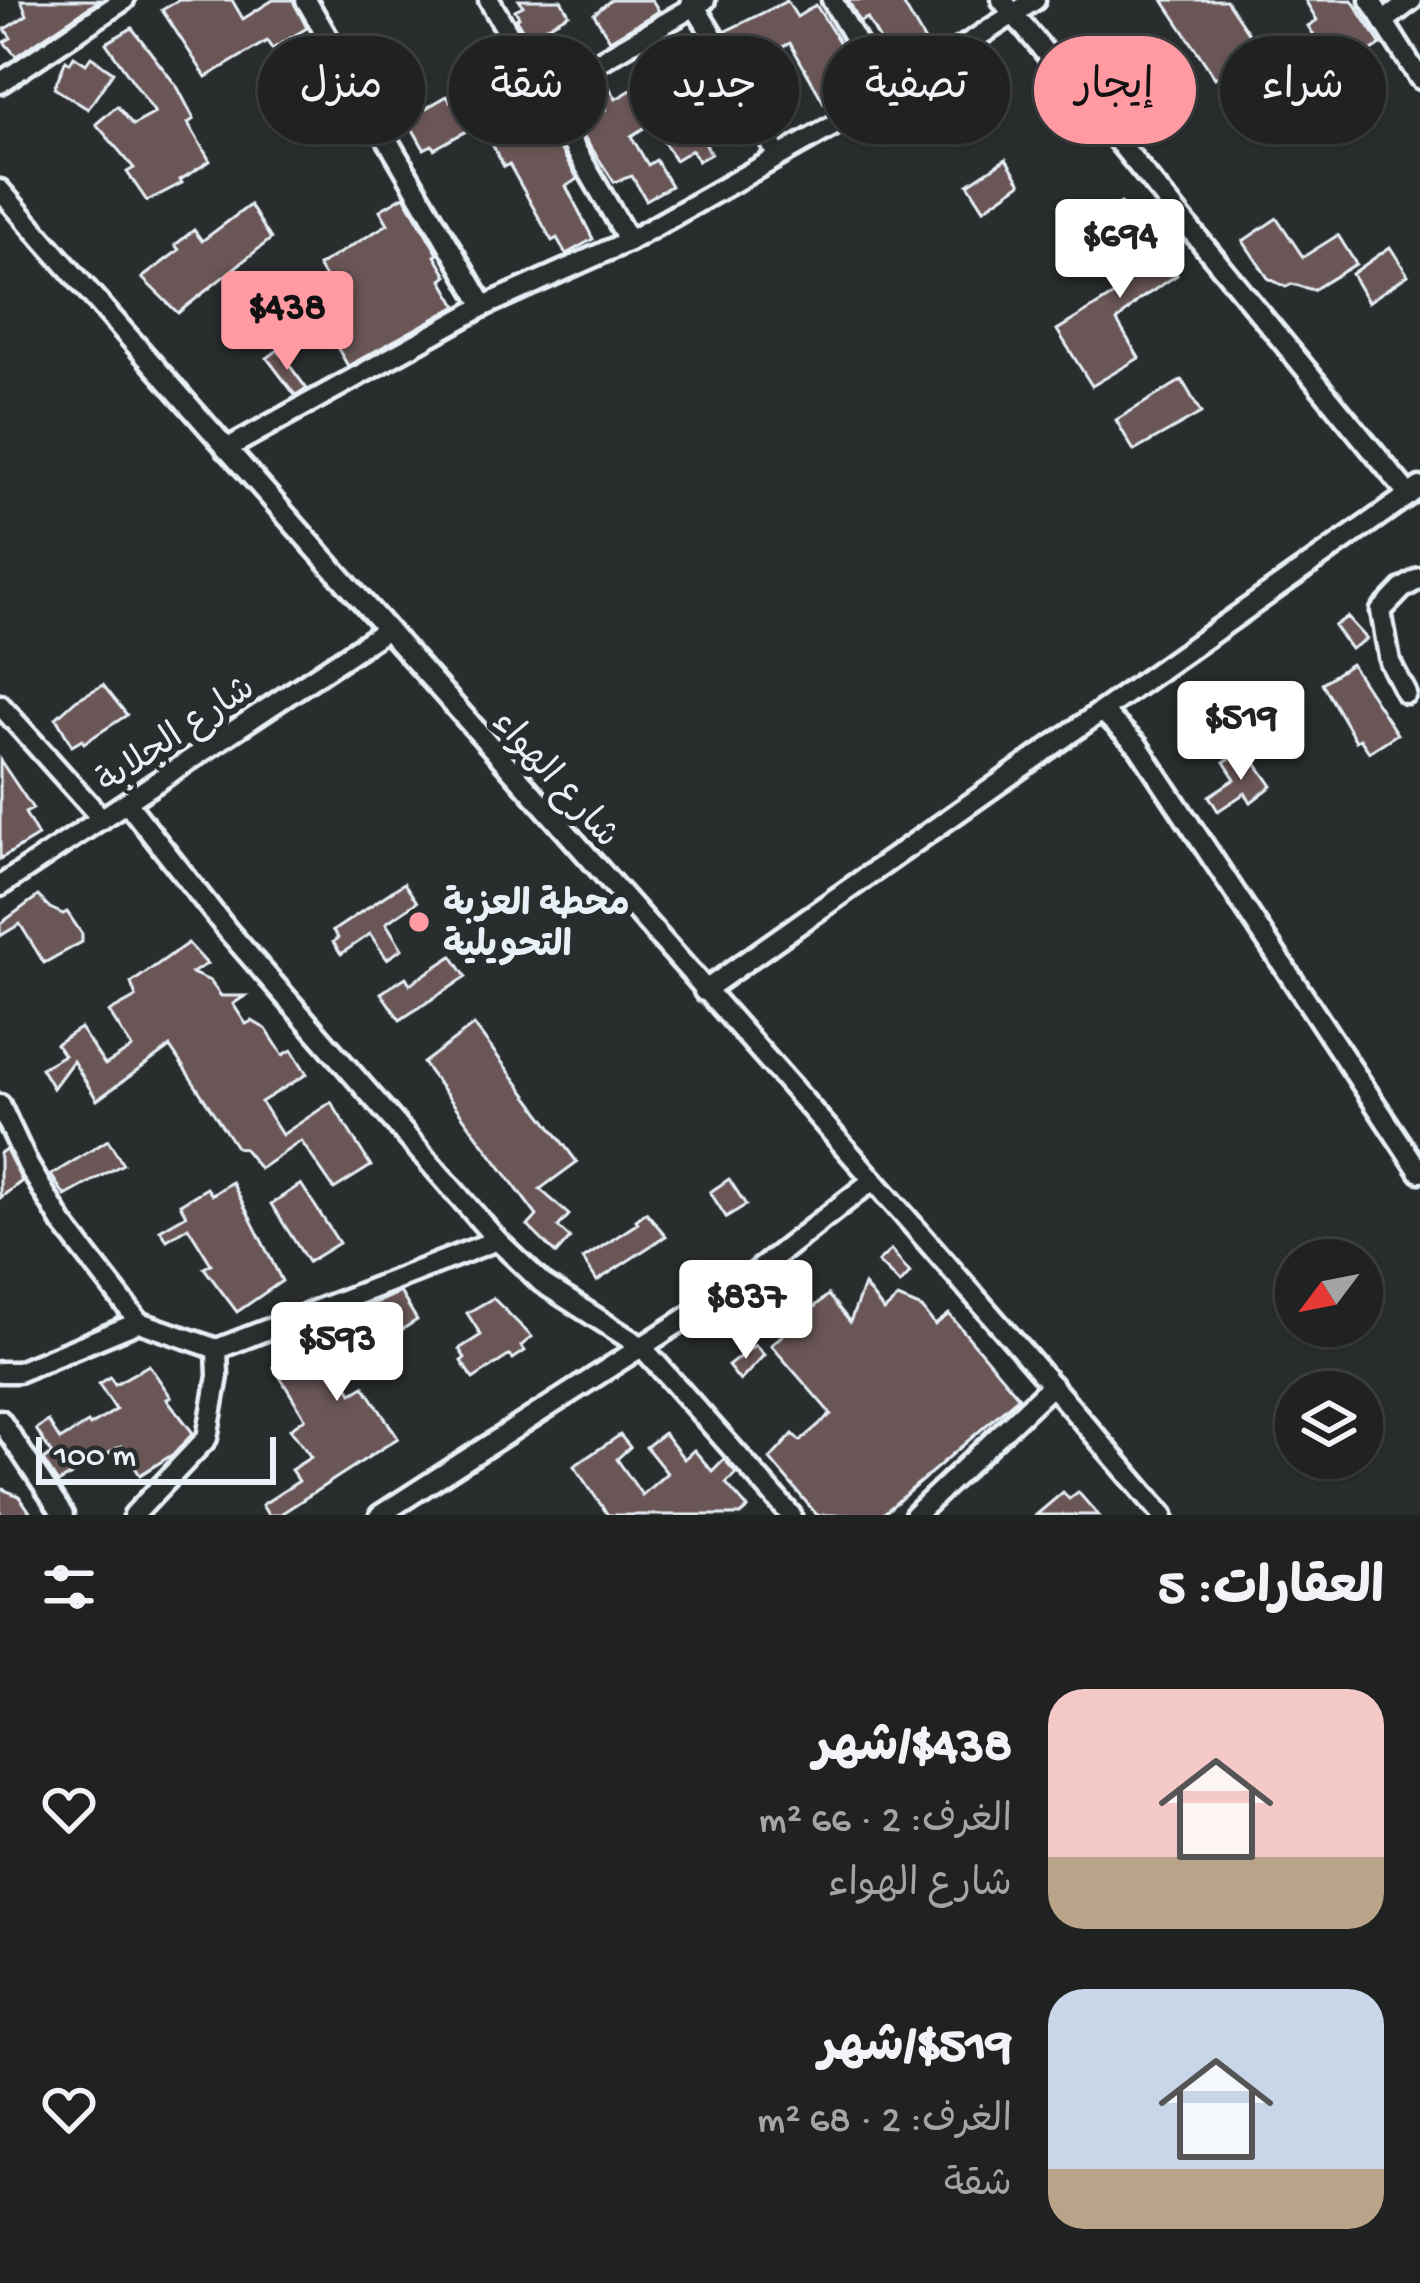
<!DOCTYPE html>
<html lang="ar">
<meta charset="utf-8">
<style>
:root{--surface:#202222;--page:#282a2a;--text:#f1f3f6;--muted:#a2a4a5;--line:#3d3f40;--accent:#ff9aa2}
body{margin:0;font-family:"Gochi Hand","Playpen Sans Arabic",sans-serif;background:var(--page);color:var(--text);direction:rtl;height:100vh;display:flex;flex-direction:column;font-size:45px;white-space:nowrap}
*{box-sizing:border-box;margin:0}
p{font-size:39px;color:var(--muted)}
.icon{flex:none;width:66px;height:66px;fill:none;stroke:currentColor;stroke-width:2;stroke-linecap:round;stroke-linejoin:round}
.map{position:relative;height:1515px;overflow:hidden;direction:ltr}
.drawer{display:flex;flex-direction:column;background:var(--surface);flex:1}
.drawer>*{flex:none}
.hud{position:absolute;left:36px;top:36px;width:1350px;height:108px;direction:rtl;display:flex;gap:24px}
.needle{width:78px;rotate:238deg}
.controls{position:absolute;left:1275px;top:1239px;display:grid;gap:24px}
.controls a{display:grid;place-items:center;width:108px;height:108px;border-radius:50%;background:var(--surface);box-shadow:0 3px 9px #0004,0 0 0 3px var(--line);font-size:60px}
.scale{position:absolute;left:36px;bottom:30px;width:240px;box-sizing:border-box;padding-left:12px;border:6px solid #e8f1f8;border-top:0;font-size:33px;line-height:42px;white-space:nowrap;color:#e8f1f8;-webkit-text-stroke:9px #2a2d2e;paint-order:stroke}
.price{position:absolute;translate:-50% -102px;padding:0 27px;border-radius:12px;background:#fff;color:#222;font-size:39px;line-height:78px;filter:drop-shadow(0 3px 6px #0008)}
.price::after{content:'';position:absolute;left:50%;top:72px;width:36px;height:27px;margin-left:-18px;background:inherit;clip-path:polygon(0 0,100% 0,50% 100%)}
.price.current{background:var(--accent);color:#111}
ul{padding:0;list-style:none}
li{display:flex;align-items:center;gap:36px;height:300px;padding:0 36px}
li span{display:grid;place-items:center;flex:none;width:336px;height:240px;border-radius:36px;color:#555}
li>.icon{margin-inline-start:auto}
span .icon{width:144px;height:144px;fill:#fffc;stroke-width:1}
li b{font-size:51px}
h2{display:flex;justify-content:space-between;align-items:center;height:144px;padding:0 36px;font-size:51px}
.chip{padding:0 42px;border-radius:54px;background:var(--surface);box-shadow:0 3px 9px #0004,0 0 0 3px var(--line);font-size:42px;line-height:108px}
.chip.current{background:var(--accent);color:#111}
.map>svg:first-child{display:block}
</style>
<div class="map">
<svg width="1420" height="1515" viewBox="0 0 1420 1515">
<rect width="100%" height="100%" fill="#2a2d2e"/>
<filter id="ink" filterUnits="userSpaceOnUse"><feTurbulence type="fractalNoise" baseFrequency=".00833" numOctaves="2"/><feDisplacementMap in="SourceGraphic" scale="24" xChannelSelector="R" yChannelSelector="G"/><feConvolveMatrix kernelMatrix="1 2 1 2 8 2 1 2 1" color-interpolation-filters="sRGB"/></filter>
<g filter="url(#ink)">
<g fill="#6a5757" stroke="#e8f1f8" stroke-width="3">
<polygon points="21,0 100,0 16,56 4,42 11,38 5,29 27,15"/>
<polygon points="179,0 232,0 243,19 273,0 293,0 307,28 272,49 267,41 206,77 162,10"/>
<polygon points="519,0 561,0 569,14 527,38 516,19 519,17 515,10 523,6"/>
<polygon points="611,0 652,0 659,11 610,40 594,14"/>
<polygon points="848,0 901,0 927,45 887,68 879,53 885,49 867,18 860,22"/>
<polygon points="1163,0 1226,0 1259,49 1215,78"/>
<polygon points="1305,0 1352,0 1381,45 1338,73 1308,26 1317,20"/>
<polygon points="787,1 797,17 816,5 863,80 824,103 790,43 747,66 726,31"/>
<polygon points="132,28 178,88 194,119 188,123 210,161 180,180 182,183 147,201 127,172 134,168 96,124 117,106 133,125 155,113 106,43"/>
<polygon points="700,41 724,88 686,108 711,154 698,161 692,150 675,160 652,123 631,136 648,165 656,160 671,186 646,200 632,176 614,182 581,132 590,127 590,119 606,109 596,92 608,85 616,99 648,80 688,83 675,54"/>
<polygon points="74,56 86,64 91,57 113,72 88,109 54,88 66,60 70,63"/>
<polygon points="503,69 523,110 533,103 578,179 566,186 593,239 566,254 557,238 552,241 509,164 504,167 481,123 434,149 432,145 424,149 407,119 447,96 450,101"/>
<polygon points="1006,159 1021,183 984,209 968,184"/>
<polygon points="404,196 438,254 435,256 447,276 442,280 457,306 348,366 324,325 334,318 316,287 327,281 318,266 388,224 380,210"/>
<polygon points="1121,203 1134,227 1147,218 1181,263 1173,269 1177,275 1139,300 1117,321 1139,358 1092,386 1057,330 1112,296 1140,271 1103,214"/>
<polygon points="250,205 271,239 178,313 142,278 179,250 175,245 194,230 202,241"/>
<polygon points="1277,218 1303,257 1338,235 1356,264 1313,290 1292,284 1286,287 1268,278 1243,241"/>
<polygon points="1390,247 1408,275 1368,302 1352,274"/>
<polygon points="278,350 307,389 295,395 267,358"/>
<polygon points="1182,380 1201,413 1134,451 1116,420"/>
<polygon points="1347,617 1367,639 1351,649 1334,626"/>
<polygon points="1351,664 1397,734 1369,752 1360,739 1356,741 1322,683"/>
<polygon points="103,685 127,715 84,743 82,740 72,746 56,718 76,700"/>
<polygon points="1235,755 1240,763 1251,756 1272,786 1251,802 1245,793 1218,811 1209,796 1235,779 1224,762"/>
<polygon points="0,760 33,809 25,813 38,836 0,859"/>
<polygon points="404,883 417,902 386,923 402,949 387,959 370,934 341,954 333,942 338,938 333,931"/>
<polygon points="38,896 50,908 63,914 67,912 82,934 82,942 44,963 20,924 0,936 0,924"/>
<polygon points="188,943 207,964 192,973 210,981 221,996 245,996 233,1004 246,1024 252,1021 266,1029 283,1055 292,1050 307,1074 261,1102 282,1135 331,1102 371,1166 334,1189 301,1141 260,1169 244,1149 236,1147 170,1047 97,1100 73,1061 53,1088 41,1068 64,1055 56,1044 80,1028 105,1065 132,1048 109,1012 136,997 131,983"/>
<polygon points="452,956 466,977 400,1020 381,993 406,977 410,984"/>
<polygon points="474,1025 577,1162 540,1189 569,1215 558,1227 570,1238 556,1254 528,1226 537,1216 423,1063"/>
<polygon points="108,1140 123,1164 65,1196 51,1175"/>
<polygon points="6,1149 22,1181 0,1198 0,1153"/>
<polygon points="729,1179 746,1205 726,1217 710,1192"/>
<polygon points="232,1182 282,1281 237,1312 204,1268 211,1264 188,1227 167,1240 160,1230 186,1215 180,1204 207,1188 212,1195"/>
<polygon points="301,1184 339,1243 308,1262 271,1204"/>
<polygon points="646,1212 666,1236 597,1281 583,1259 638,1223 636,1220"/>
<polygon points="891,1250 910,1273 900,1284 878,1262"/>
<polygon points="864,1285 884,1311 898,1298 922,1308 935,1325 949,1314 1019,1397 882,1515 817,1515 770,1459 793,1434 800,1441 831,1414 771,1345 828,1295 850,1322"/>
<polygon points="400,1292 417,1320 339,1370 352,1393 364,1386 398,1438 279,1515 268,1515 262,1505 299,1481 291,1470 311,1457 290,1429 305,1418 274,1367 332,1334 341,1348 363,1334 356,1322 364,1317 360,1310"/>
<polygon points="493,1298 532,1337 521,1346 525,1351 513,1359 510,1355 473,1379 461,1361 465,1358 459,1349 481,1335 467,1313"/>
<polygon points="755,1345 764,1355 740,1381 728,1366"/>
<polygon points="149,1365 171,1397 167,1399 193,1433 175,1453 140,1475 121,1446 58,1483 43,1460 52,1454 36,1429 48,1421 60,1440 88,1423 90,1426 116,1410 99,1384 110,1377 115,1384"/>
<polygon points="664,1433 684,1459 694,1450 712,1471 724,1459 736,1473 726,1483 748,1508 740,1515 608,1515 574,1466 620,1435 630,1447 617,1459 642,1495 667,1473 646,1447"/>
<polygon points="0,1488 19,1496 32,1515 0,1515"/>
<polygon points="1063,1492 1069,1499 1078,1492 1098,1515 1036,1515"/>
</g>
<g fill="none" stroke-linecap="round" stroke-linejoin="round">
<g stroke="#e8f1f8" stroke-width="27">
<g id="minor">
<polyline points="306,0 484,306"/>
<polyline points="489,0 629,241"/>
<polyline points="691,0 736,74 777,155"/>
<polyline points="832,0 888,95"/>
<polyline points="1002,0 1409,495"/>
<polyline points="1370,0 1420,79"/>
<polyline points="1383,22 1412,0"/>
<polyline points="0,83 124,0"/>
<polyline points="543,94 705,0"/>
<path d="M0 190C386 633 782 1068 1163 1515"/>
<polyline points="226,449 484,306 629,241 888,95 1035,0"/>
<polyline points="1406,693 1390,662 1381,611 1402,589 1420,578"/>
<polyline points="0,705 102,819"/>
<polyline points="1102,711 1138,746 1420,1172"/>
<polyline points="128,804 228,931 497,1240 542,1283 642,1347 791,1515"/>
<polyline points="0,886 384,631"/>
<polyline points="704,991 1420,487"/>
<polyline points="0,1105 28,1165 63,1224 139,1322 217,1349 497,1240"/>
<polyline points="0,1372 18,1372 139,1322"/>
<polyline points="0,1420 63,1515"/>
<polyline points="134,1515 207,1438 218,1376 217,1349"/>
<polyline points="380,1515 747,1279 873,1180"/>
<polyline points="915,1515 1052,1385"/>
</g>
</g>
<use href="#minor" stroke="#2a2d2e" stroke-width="18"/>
</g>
</g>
<circle fill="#ff9aa2" stroke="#2a2d2e" stroke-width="4.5" cx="419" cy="922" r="12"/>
<g text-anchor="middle" stroke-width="12" stroke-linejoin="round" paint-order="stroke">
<g font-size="36" fill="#e8f1f8" stroke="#2a2d2e">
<text transform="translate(174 732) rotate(-34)" y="13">شارع الجلابة</text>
<text transform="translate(558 777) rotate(48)" y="13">شارع الهواء</text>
</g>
<g font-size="36" font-weight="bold" fill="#e8f1f8" stroke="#2a2d2e" text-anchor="start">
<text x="443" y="914">محطة العزبة<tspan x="443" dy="41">التحويلية</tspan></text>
</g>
</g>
</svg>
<div class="controls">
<a><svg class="needle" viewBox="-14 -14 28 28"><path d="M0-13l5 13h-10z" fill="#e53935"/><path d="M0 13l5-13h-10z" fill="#a2a4a5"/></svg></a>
<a><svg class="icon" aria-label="layers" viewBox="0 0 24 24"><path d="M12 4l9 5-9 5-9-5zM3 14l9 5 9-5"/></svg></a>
</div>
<div class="scale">100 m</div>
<b class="price" style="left:1120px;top:301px">$694</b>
<b class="price current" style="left:287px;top:373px">$438</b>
<b class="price" style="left:1241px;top:783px">$519</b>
<b class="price" style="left:746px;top:1362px">$837</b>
<b class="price" style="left:337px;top:1404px">$593</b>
<div class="hud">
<a class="chip">شراء</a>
<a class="chip current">إيجار</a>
<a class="chip">تصفية</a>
<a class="chip">جديد</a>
<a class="chip">شقة</a>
<a class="chip">منزل</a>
</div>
</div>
<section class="drawer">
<h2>العقارات: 5<svg class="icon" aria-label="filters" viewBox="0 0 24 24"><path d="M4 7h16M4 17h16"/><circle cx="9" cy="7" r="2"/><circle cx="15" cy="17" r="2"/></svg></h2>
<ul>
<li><span style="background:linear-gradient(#f6c9c9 70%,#b9a48a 0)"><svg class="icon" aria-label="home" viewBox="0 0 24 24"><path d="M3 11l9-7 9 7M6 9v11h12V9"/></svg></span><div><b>$438/شهر</b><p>الغرف: 2 · 66 m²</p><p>شارع الهواء</p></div><svg class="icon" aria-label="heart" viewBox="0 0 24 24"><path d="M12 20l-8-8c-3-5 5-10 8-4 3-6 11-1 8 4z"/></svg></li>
<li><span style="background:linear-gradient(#c9d6e8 75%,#b9a48a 0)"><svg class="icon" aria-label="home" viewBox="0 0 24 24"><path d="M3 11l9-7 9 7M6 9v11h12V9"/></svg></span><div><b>$519/شهر</b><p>الغرف: 2 · 68 m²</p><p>شقة</p></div><svg class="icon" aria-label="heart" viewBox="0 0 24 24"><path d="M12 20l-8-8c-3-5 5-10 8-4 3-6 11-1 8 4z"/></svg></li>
</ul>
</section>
